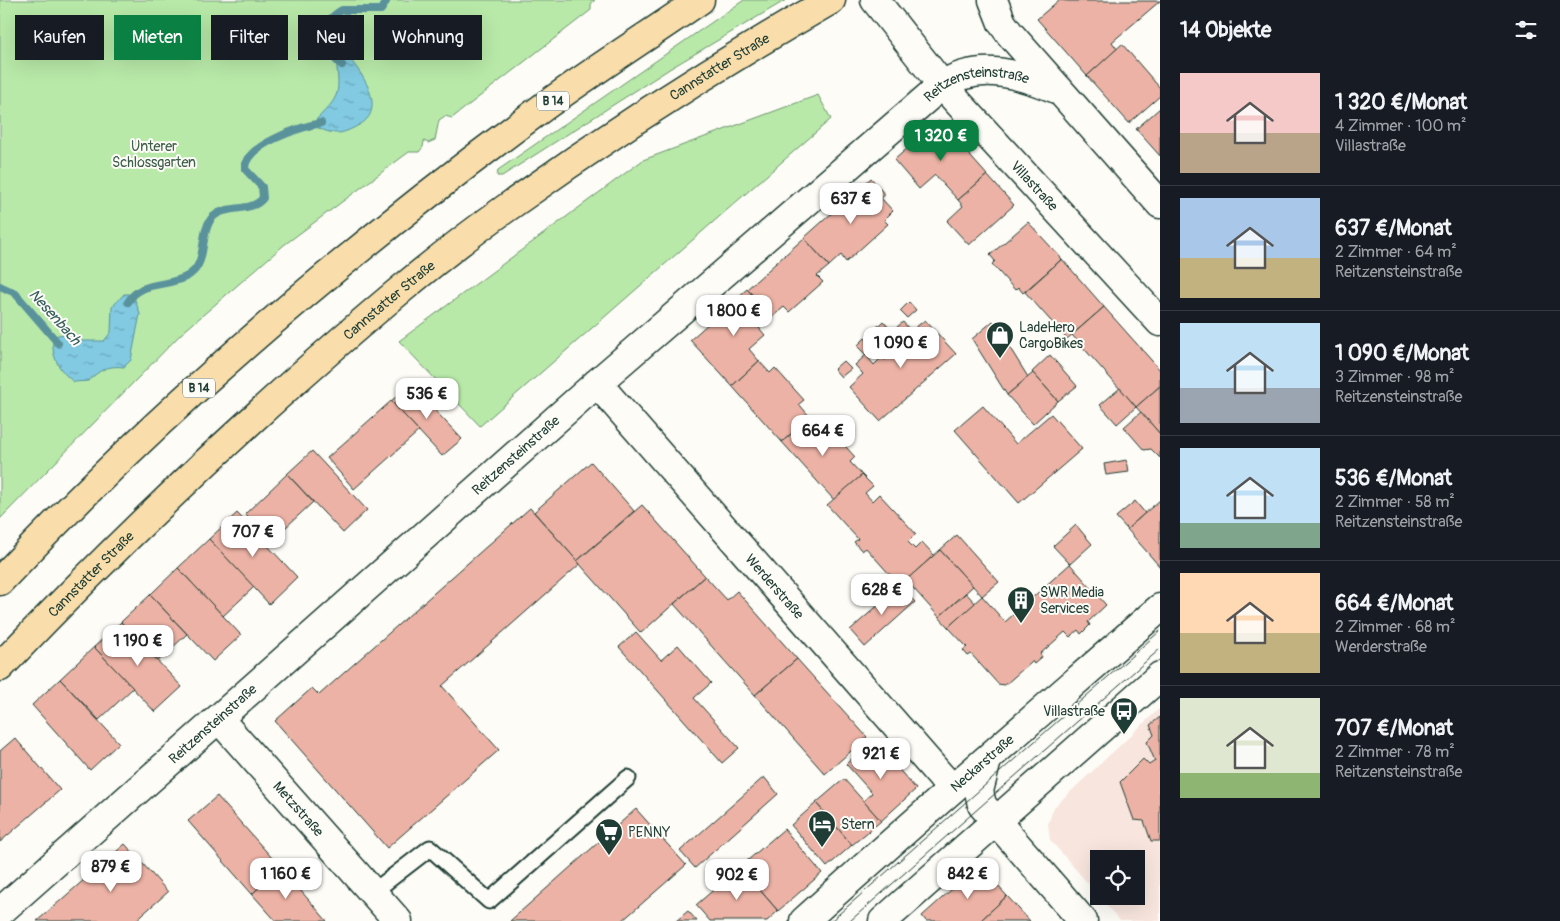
<!DOCTYPE html>
<html lang="de">
<meta charset="utf-8">
<style>
:root{--surface:#171b24;--page:#20242c;--text:#f1f3f6;--muted:#9ea1a6;--line:#363941;--accent:#0b8043}
body{margin:0;font-family:Pangolin,sans-serif;background:var(--page);color:var(--text);height:100vh;display:flex;flex-direction:column;font-size:19px;white-space:nowrap}
*{box-sizing:border-box;margin:0}
p{font-size:16px;color:var(--muted)}
.icon{flex:none;width:28px;height:28px;fill:none;stroke:currentColor;stroke-width:2;stroke-linecap:round;stroke-linejoin:round}
.map{position:relative;flex:1;overflow:hidden}
.details{display:flex;flex-direction:column;background:var(--surface);width:400px}
.details>*{flex:none}
.banner{position:absolute;left:15px;top:15px;width:475px;height:45px;display:flex;gap:10px}
.controls{position:absolute;left:1090px;top:850px;display:grid;gap:10px}
.controls a{display:grid;place-items:center;width:55px;height:55px;border-radius:0px;background:var(--surface);box-shadow:0 5px 20px #0002;font-size:25px}
.price{position:absolute;translate:-50% -42px;padding:0 11px;border-radius:10px;background:#fff;color:#222;font-size:16px;line-height:32px;filter:drop-shadow(0 1px 2px #0008)}
.price::after{content:'';position:absolute;left:50%;top:30px;width:15px;height:11px;margin-left:-8px;background:inherit;clip-path:polygon(0 0,100% 0,50% 100%)}
.price.active{background:var(--accent);color:#fff}
ul{padding:0;list-style:none}
li{display:flex;align-items:center;gap:15px;height:125px;padding:0 20px}
li+li{border-top:1px solid var(--line)}
li span{display:grid;place-items:center;flex:none;width:140px;height:100px;border-radius:0px;color:#555}
li>.icon{margin-inline-start:auto}
span .icon{width:60px;height:60px;fill:#fffc;stroke-width:1}
li b{font-size:21px}
h2{display:flex;justify-content:space-between;align-items:center;height:60px;padding:0 20px;font-size:21px}
.pill{padding:0 18px;border-radius:0px;background:var(--surface);box-shadow:0 5px 20px #0002;font-size:18px;line-height:45px}
.pill.active{background:var(--accent);color:#fff}
main{display:flex;flex:1;min-height:0}
.map>svg:first-child{display:block}
</style>
<main>
<div class="map">
<svg width="1160" height="921" viewBox="0 0 1160 921">
<defs>
<pattern id="water-ripples" width="26" height="14" patternUnits="userSpaceOnUse" patternTransform="scale(1.25)"><rect width="26" height="14" fill="#81cae2"/><path d="M2 4q2-2 4 0t4 0M15 11q2-2 4 0t4 0" fill="none" stroke="#69a5b8"/></pattern>
</defs>
<rect width="100%" height="100%" fill="#fdfcf7"/>
<filter id="ink" filterUnits="userSpaceOnUse"><feTurbulence type="fractalNoise" baseFrequency=".02" numOctaves="2"/><feDisplacementMap in="SourceGraphic" scale="10" xChannelSelector="R" yChannelSelector="G"/><feConvolveMatrix kernelMatrix="1 2 1 2 8 2 1 2 1" color-interpolation-filters="sRGB"/></filter>
<g filter="url(#ink)">
<polygon fill="#f8e6de" points="1160,708 1160,921 1120,921 1099,896 1136,896 1136,859 1099,859 1099,896 1050,840 1048,824 1054,807"/>
<g fill="#b8e9a8" stroke="#6c936e">
<polygon points="0,0 595,0 591,4 591,10 452,118 445,116 439,120 435,140 428,143 424,141 423,147 419,152 409,152 284,245 181,334 0,519"/>
<polygon points="744,0 786,0 671,68 502,176 497,176 498,170"/>
<polygon points="818,95 831,119 480,426 399,341 643,160"/>
</g>
<g fill="url(#water-ripples)" stroke="#5a929c">
<path d="M347 56C362 72 388 110 359 125 352 129 344 133 337 133 328 133 319 128 311 125 338 97 341 99 336 60Z"/>
<path d="M124 294H133L140 314 131 360 124 367C107 365 100 370 88 381L74 382C58 370 51 356 53 336L70 333 82 341H104L111 332 112 307Z"/>
</g>
<g fill="none" stroke-linecap="round" stroke-linejoin="round">
<g stroke="#5a929c" stroke-width="8">
<path d="M342 65C320 48 315 26 342 10H381L387 0"/>
<polyline points="0,286 15,293 58,343"/>
<path d="M128 302C141 279 170 288 189 275 208 263 199 235 211 219 224 203 251 214 263 198L262 187 245 169C244 145 301 127 321 123"/>
</g>
</g>
<g fill="#ecb2a5" stroke="#1f3d34">
<polygon points="1059,0 1068,1 1160,1 1112,42 1117,49 1087,76 1037,19"/>
<polygon points="1122,44 1160,88 1160,96 1129,123 1087,76"/>
<polygon points="1160,108 1160,156 1136,129"/>
<polygon points="939,121 987,175 958,200 935,175 919,189 894,160"/>
<polygon points="987,175 1014,205 969,245 947,221 963,206 958,200"/>
<polygon points="871,178 885,195 881,198 893,211 884,220 888,224 846,262 841,255 829,266 804,238"/>
<polygon points="1028,222 1062,259 1023,293 1018,287 1015,290 992,264 995,261 990,255"/>
<polygon points="804,238 829,266 817,276 823,282 789,312 784,307 772,317 747,289"/>
<polygon points="1062,259 1104,307 1067,339 1025,292"/>
<polygon points="747,289 772,317 759,328 765,335 749,349 759,361 732,386 690,340"/>
<polygon points="909,302 916,310 907,318 900,311"/>
<polygon points="1104,307 1160,370 1160,386 1136,407 1072,335"/>
<polygon points="925,320 956,354 880,421 849,387 863,374 855,365 866,355 874,365 882,357 885,360 895,352 892,348 900,342 891,332 903,322 911,331"/>
<polygon points="883,321 892,331 884,339 875,329"/>
<polygon points="993,321 1028,377 1007,395 972,339"/>
<polygon points="865,338 874,348 866,355 857,346"/>
<polygon points="1050,355 1077,386 1058,401 1032,372"/>
<polygon points="759,361 770,373 775,368 804,400 799,404 810,417 782,442 732,386"/>
<polygon points="843,361 851,369 841,377 834,369"/>
<polygon points="1033,373 1058,401 1033,424 1007,395"/>
<polygon points="411,385 462,439 442,456 391,401"/>
<polygon points="1160,386 1160,434 1136,407"/>
<polygon points="1120,388 1136,407 1117,424 1100,405"/>
<polygon points="391,401 419,431 354,489 327,458"/>
<polygon points="983,406 1016,444 1051,414 1082,449 1019,503 955,430"/>
<polygon points="1141,412 1160,434 1160,458 1151,449 1144,450 1124,427"/>
<polygon points="810,417 821,429 826,425 855,457 850,462 862,475 834,500 782,442"/>
<polygon points="312,451 367,510 343,533 287,474"/>
<polygon points="1127,460 1129,472 1106,475 1104,464"/>
<polygon points="591,462 634,511 577,561 534,512"/>
<polygon points="287,474 313,502 271,541 245,514"/>
<polygon points="862,475 873,486 865,493 872,501 879,494 916,534 908,542 915,549 922,542 934,555 900,586 866,548 862,551 854,542 858,539 827,505"/>
<polygon points="1160,500 1160,567 1127,529"/>
<polygon points="1135,501 1145,513 1127,529 1116,517"/>
<polygon points="642,505 705,576 641,633 577,561"/>
<polygon points="530,508 580,564 442,686 499,750 387,848 275,721 312,688 319,695"/>
<polygon points="237,513 297,577 269,604 209,539"/>
<polygon points="1076,525 1092,544 1070,564 1053,546"/>
<polygon points="957,535 999,582 982,596 940,550"/>
<polygon points="209,539 254,587 223,616 178,568"/>
<polygon points="940,550 973,586 939,617 906,580"/>
<polygon points="1070,564 1106,605 1088,622 1090,625 1081,634 1078,630 1070,637 1065,632 1040,654 1042,657 1034,664 1032,661 1005,685 998,684 971,654 968,656 963,650 967,647 948,627 982,596 1005,622"/>
<polygon points="178,568 241,635 213,661 150,595"/>
<polygon points="705,576 727,600 737,591 797,659 755,695 674,604"/>
<polygon points="900,586 915,602 865,647 850,630"/>
<polygon points="966,593 975,603 948,627 939,617"/>
<polygon points="150,595 187,634 158,661 121,622"/>
<polygon points="121,622 182,687 155,712 94,647"/>
<polygon points="636,632 661,660 678,645 711,683 694,698 739,748 722,763 619,647"/>
<polygon points="94,647 133,688 99,720 60,679"/>
<polygon points="797,659 867,737 825,774 755,695"/>
<polygon points="60,679 119,743 90,770 32,705"/>
<polygon points="1160,717 1160,841 1151,841 1144,821 1134,820 1120,782 1143,759 1149,765 1155,761 1147,742 1154,735 1150,725"/>
<polygon points="15,738 60,790 0,842 0,751"/>
<polygon points="873,740 916,789 881,821 863,801 872,793 846,764"/>
<polygon points="764,777 778,794 695,868 680,851"/>
<polygon points="844,779 881,821 852,845 816,803"/>
<polygon points="217,796 281,868 252,894 188,821"/>
<polygon points="816,803 852,845 827,867 791,825"/>
<polygon points="636,809 686,865 622,921 510,921"/>
<polygon points="784,829 822,873 778,911 740,867"/>
<polygon points="125,844 168,892 135,921 37,921"/>
<polygon points="979,865 1007,896 980,921 926,921 922,916"/>
<polygon points="740,867 778,911 767,921 710,921 696,905"/>
<polygon points="281,868 327,921 276,921 252,894"/>
<polygon points="1007,896 1030,921 980,921"/>
<polygon points="688,911 697,921 676,921"/>
</g>
<g fill="none" stroke-linecap="round" stroke-linejoin="round">
<g stroke="#1f3d34" stroke-width="19">
<polyline id="lane" points="373,892 430,848 489,901 628,778"/>
</g>
<g stroke="#1f3d34" stroke-width="31">
<g id="street">
<path id="s1" d="M597 383 952 789"/>
<path id="s2" d="M219 719 398 921"/>
<path id="s3" d="M0 912 597 383 942 85C980 61 1020 74 1059 90"/>
</g>
</g>
<g stroke="#1f3d34" stroke-width="31">
<g id="secondary">
<path id="s4" d="M875 0 942 85 1160 322"/>
<polyline points="993,0 1002,23 1010,34 1160,204"/>
<polyline points="987,760 979,791 982,805 1083,921"/>
<path id="s5" d="M804 921C921 815 1041 712 1160 608"/>
<polyline points="883,921 1160,676"/>
</g>
</g>
<g stroke="#1f3d34" stroke-width="31">
<g id="primary">
<path d="M0 581C161 409 344 254 534 114 588 74 645 38 700 0"/>
<path id="s6" d="M0 667C95 567 194 471 297 379 364 320 432 261 505 209 610 134 719 64 831 0"/>
</g>
</g>
<use href="#lane" stroke="#fdfcf7" stroke-width="15"/>
<use href="#street" stroke="#fdfcf7" stroke-width="28"/>
<use href="#secondary" stroke="#fdfcf7" stroke-width="28"/>
<use href="#primary" stroke="#f9deab" stroke-width="28"/>
<g stroke="#1f3d34" stroke-width="1">
<polyline points="831,921 1160,631"/>
<polyline points="850,921 1160,649"/>
</g>
</g>
</g>
<defs>
<g id="shop-pin" transform="scale(1.4375)"><path d="M0 17L-7.5 6A9.5 9.5 0 1 1 7.5 6Z" fill="#1f3d34" stroke="#fdfcf7"/><path d="M-5-2.5h2.3a2.7 3.5 0 0 1 5.4 0H5L5.5 6h-11ZM-1.5-2.5h3a1.5 2.3 0 0 0-3 0Z" fill="#fff"/></g>
<g id="building-pin" transform="scale(1.4375)"><path d="M0 17L-7.5 6A9.5 9.5 0 1 1 7.5 6Z" fill="#1f3d34" stroke="#fdfcf7"/><path d="M-4-6H4V6H1V3H-1V6H-4ZM-2.5-4.3h1.7v1.8h-1.7ZM.8-4.3h1.7v1.8H.8ZM-2.5-1h1.7V.8h-1.7ZM.8-1h1.7V.8H.8Z" fill="#fff"/></g>
<g id="bus-pin" transform="scale(1.4375)"><path d="M0 17L-7.5 6A9.5 9.5 0 1 1 7.5 6Z" fill="#1f3d34" stroke="#fdfcf7"/><path d="M-5-6H5V4H4V6H2V4H-2V6H-4V4H-5ZM-3.5-4V0h7V-4ZM-3.5 1.2v1.5H-2V1.2ZM2 1.2v1.5H3.5V1.2Z" fill="#fff"/></g>
<g id="hotel-pin" transform="scale(1.4375)"><path d="M0 17L-7.5 6A9.5 9.5 0 1 1 7.5 6Z" fill="#1f3d34" stroke="#fdfcf7"/><path d="M-6-4.5h1.5V1H6V5H4.5V3h-9V5H-6ZM-4 0a1.8 1.8 0 1 1 3.6 0ZM.5 0V-2.5h3Q6-2.5 6 0Z" fill="#fff"/></g>
<g id="supermarket-pin" transform="scale(1.4375)"><path d="M0 17L-7.5 6A9.5 9.5 0 1 1 7.5 6Z" fill="#1f3d34" stroke="#fdfcf7"/><path d="M-6-5.5h2.5l.6 2H6L4.5 2H-2.5L-4.4-4H-6ZM-1.5 3.2a1.3 1.3 0 1 0 .1 0ZM3 3.2a1.3 1.3 0 1 0 .1 0Z" fill="#fff"/></g>
</defs>
<g fill-rule="evenodd">
<use href="#shop-pin" x="1000" y="335"/>
<use href="#building-pin" x="1021" y="600"/>
<use href="#bus-pin" x="1124" y="711"/>
<use href="#hotel-pin" x="822" y="824"/>
<use href="#supermarket-pin" x="609" y="832"/>
</g>
<g text-anchor="middle" stroke-width="4" stroke-linejoin="round" paint-order="stroke">
<g fill="#fdfcf7" stroke="#62766e" stroke-width="1">
<rect x="537" y="91.5" width="32" height="19" rx="4"/>
<rect x="183" y="378.5" width="32" height="19" rx="4"/>
</g>
<g font-size="12" font-weight="bold" fill="#1f3d34">
<text x="553" y="105">B 14</text>
<text x="199" y="392">B 14</text>
</g>
<g font-size="14" fill="#1f3d34" stroke="#fdfcf7">
<text dy="5" stroke="none"><textPath href="#s6" startOffset="940">Cannstatter Straße</textPath></text>
<text dy="5" stroke="none"><textPath href="#s3" startOffset="1288">Reitzensteinstraße</textPath></text>
<text dy="5" stroke="none"><textPath href="#s4" startOffset="245">Villastraße</textPath></text>
<text dy="5" stroke="none"><textPath href="#s6" startOffset="535">Cannstatter Straße</textPath></text>
<text dy="5" stroke="none"><textPath href="#s3" startOffset="689">Reitzensteinstraße</textPath></text>
<text dy="5" stroke="none"><textPath href="#s6" startOffset="130">Cannstatter Straße</textPath></text>
<text dy="5" stroke="none"><textPath href="#s1" startOffset="270">Werderstraße</textPath></text>
<text dy="5" stroke="none"><textPath href="#s3" startOffset="284">Reitzensteinstraße</textPath></text>
<text dy="5" stroke="none"><textPath href="#s5" startOffset="238">Neckarstraße</textPath></text>
<text dy="5" stroke="none"><textPath href="#s2" startOffset="120">Metzstraße</textPath></text>
</g>
<g font-size="14" fill="#3e5f4b" stroke="#fdfcf7">
<text x="154" y="151">Unterer<tspan x="154" dy="16">Schlossgarten</tspan></text>
</g>
<g font-size="14" fill="#1f3d34" stroke="#fdfcf7" text-anchor="start">
<text x="1019" y="332">LadeHero<tspan x="1019" dy="16">CargoBikes</tspan></text>
<text x="1040" y="597">SWR Media<tspan x="1040" dy="16">Services</tspan></text>
<text x="1105" y="716" text-anchor="end">Villastraße</text>
<text x="841" y="829">Stern</text>
<text x="628" y="837">PENNY</text>
</g>
<g font-size="15" font-style="italic" fill="#386060" stroke="#fdfcf7">
<text transform="translate(55 317) rotate(48)" y="5">Nesenbach</text>
</g>
</g>
</svg>
<div class="controls">
<a><svg class="icon" aria-label="locate" viewBox="0 0 24 24"><circle cx="12" cy="12" r="6"/><path d="M12 2v4M12 18v4M2 12h4M18 12h4"/></svg></a>
</div>
<b class="price active" style="left:941px;top:162px">1 320 €</b>
<b class="price" style="left:851px;top:225px">637 €</b>
<b class="price" style="left:734px;top:337px">1 800 €</b>
<b class="price" style="left:901px;top:369px">1 090 €</b>
<b class="price" style="left:427px;top:420px">536 €</b>
<b class="price" style="left:823px;top:457px">664 €</b>
<b class="price" style="left:253px;top:558px">707 €</b>
<b class="price" style="left:882px;top:616px">628 €</b>
<b class="price" style="left:138px;top:667px">1 190 €</b>
<b class="price" style="left:881px;top:780px">921 €</b>
<b class="price" style="left:111px;top:893px">879 €</b>
<b class="price" style="left:286px;top:900px">1 160 €</b>
<b class="price" style="left:968px;top:900px">842 €</b>
<b class="price" style="left:737px;top:901px">902 €</b>
<div class="banner">
<a class="pill">Kaufen</a>
<a class="pill active">Mieten</a>
<a class="pill">Filter</a>
<a class="pill">Neu</a>
<a class="pill">Wohnung</a>
</div>
</div>
<section class="details">
<h2>14 Objekte<svg class="icon" aria-label="filters" viewBox="0 0 24 24"><path d="M4 7h16M4 17h16"/><circle cx="9" cy="7" r="2"/><circle cx="15" cy="17" r="2"/></svg></h2>
<ul>
<li><span style="background:linear-gradient(#f6c9c9 60%,#b9a48a 0)"><svg class="icon" aria-label="home" viewBox="0 0 24 24"><path d="M3 11l9-7 9 7M6 9v11h12V9"/></svg></span><div><b>1 320 €/Monat</b><p>4 Zimmer · 100 m²</p><p>Villastraße</p></div></li>
<li><span style="background:linear-gradient(#a9c7e8 60%,#c2b280 0)"><svg class="icon" aria-label="home" viewBox="0 0 24 24"><path d="M3 11l9-7 9 7M6 9v11h12V9"/></svg></span><div><b>637 €/Monat</b><p>2 Zimmer · 64 m²</p><p>Reitzensteinstraße</p></div></li>
<li><span style="background:linear-gradient(#bfe0f5 65%,#9aa5b1 0)"><svg class="icon" aria-label="home" viewBox="0 0 24 24"><path d="M3 11l9-7 9 7M6 9v11h12V9"/></svg></span><div><b>1 090 €/Monat</b><p>3 Zimmer · 98 m²</p><p>Reitzensteinstraße</p></div></li>
<li><span style="background:linear-gradient(#bfe0f5 75%,#7fa58c 0)"><svg class="icon" aria-label="home" viewBox="0 0 24 24"><path d="M3 11l9-7 9 7M6 9v11h12V9"/></svg></span><div><b>536 €/Monat</b><p>2 Zimmer · 58 m²</p><p>Reitzensteinstraße</p></div></li>
<li><span style="background:linear-gradient(#ffd9b3 60%,#c2b280 0)"><svg class="icon" aria-label="home" viewBox="0 0 24 24"><path d="M3 11l9-7 9 7M6 9v11h12V9"/></svg></span><div><b>664 €/Monat</b><p>2 Zimmer · 68 m²</p><p>Werderstraße</p></div></li>
<li><span style="background:linear-gradient(#dfe7d0 75%,#8fb573 0)"><svg class="icon" aria-label="home" viewBox="0 0 24 24"><path d="M3 11l9-7 9 7M6 9v11h12V9"/></svg></span><div><b>707 €/Monat</b><p>2 Zimmer · 78 m²</p><p>Reitzensteinstraße</p></div></li>
</ul>
</section>
</main>
